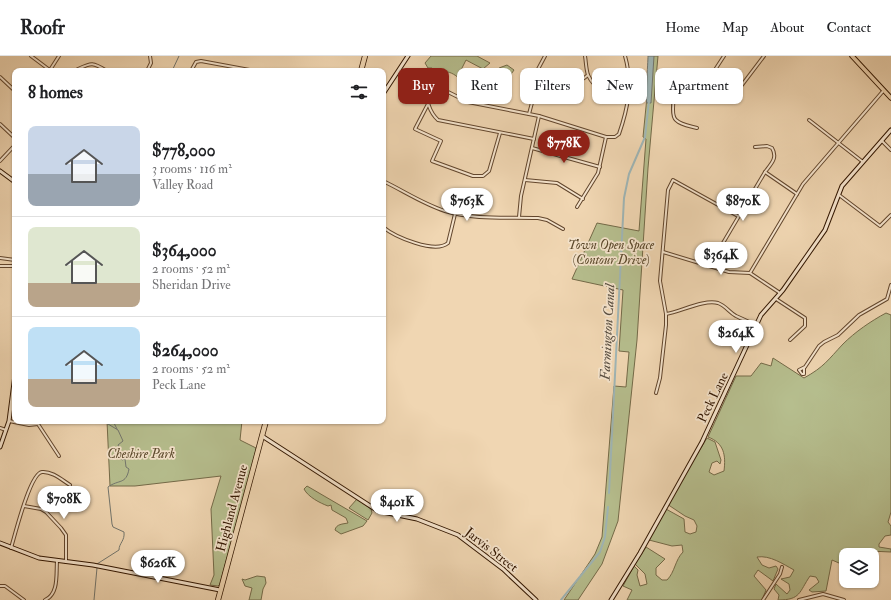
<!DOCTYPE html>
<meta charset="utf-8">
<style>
:root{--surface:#fff;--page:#f2f2f2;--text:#202124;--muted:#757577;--line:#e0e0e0;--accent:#8f2418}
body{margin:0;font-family:"IM FELL Double Pica",serif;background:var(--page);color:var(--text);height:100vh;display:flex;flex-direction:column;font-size:15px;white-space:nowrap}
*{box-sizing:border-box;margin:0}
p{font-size:13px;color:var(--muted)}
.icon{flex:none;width:22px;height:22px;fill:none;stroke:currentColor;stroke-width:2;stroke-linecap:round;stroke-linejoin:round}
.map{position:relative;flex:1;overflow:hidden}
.panel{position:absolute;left:12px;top:12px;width:374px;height:356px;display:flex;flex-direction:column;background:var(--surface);border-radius:8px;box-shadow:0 1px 3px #0004}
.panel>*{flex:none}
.top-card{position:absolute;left:398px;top:12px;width:380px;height:36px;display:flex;gap:8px}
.controls{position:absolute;left:839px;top:492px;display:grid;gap:8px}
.controls a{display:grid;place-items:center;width:40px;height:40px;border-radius:8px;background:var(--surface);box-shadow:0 1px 3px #0004;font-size:20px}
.price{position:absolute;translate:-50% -34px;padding:0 9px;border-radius:14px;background:#fff;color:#222;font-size:13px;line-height:26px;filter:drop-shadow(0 1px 2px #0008)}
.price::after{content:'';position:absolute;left:50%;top:24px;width:12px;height:9px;margin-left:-6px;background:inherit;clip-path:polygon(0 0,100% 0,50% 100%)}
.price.on{background:var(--accent);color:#fff}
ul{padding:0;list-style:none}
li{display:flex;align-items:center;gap:12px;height:100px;padding:0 16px}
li+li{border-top:1px solid var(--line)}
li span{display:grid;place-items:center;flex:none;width:112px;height:80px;border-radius:8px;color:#555}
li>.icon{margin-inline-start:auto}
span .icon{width:48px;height:48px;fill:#fffc;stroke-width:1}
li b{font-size:17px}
h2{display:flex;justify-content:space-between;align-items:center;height:48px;padding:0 16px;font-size:17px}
.pill{padding:0 14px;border-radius:8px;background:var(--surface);box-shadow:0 1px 3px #0004;font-size:14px;line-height:36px}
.pill.on{background:var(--accent);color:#fff}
header{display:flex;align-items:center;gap:24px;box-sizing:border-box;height:56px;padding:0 20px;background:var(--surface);border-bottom:1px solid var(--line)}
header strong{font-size:19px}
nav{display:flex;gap:22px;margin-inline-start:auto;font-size:14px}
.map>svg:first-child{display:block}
</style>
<header>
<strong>Roofr</strong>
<nav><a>Home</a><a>Map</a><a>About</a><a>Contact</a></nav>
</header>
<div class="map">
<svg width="891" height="544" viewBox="0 0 891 544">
<rect width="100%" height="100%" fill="#f0d6b2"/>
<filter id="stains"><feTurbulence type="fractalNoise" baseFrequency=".005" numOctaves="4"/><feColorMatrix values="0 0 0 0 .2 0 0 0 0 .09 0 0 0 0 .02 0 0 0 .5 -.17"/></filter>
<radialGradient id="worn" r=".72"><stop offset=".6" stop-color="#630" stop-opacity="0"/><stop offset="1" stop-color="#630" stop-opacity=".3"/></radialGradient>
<g fill="#b6be8e" stroke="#746a48">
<path d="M431 0H477L490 7 483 13 466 4 459 18 473 25 469 32C457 20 451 12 434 17L432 12H428L425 7Z"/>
<polygon points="651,0 658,0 648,112 637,284 618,465 602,508 578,544 564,544 595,498 602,481 614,330 626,331 629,296 619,295 623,234 572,223 597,167 639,175 646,83 643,81"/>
<polygon points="507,9 514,14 507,24 497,18 499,12"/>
<path d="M886 257 891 259V456L888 466 891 470V479L885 480 879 488V491L891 493V496L869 495 866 499H846V510L832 504 826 535 812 536 809 534 819 526 816 521 810 520C799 536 801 544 778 544L779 539 774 533 776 528 787 538 790 534 789 528 781 523 790 521 794 514C783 508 770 499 757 501L762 509 769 512 776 510 778 513 773 525 758 514 754 520 766 534 762 544H627L632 534 623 530 634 510 638 514 637 519 640 530 647 528 645 518 635 508 646 491 665 503 656 512V519L662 524H667C675 516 675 504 683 496L682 489 672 490 649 484 666 453 684 463 685 476 690 478 696 476 697 470 694 464 685 460 667 448 707 382 715 386 721 404 720 408 717 405 712 407 709 416 714 419 724 415C726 399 724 387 708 381L736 320H751L761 307 771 310 773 302 804 322C824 311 828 304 843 288 855 276 871 265 886 257Z"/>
<polygon points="107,365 242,365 240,384 256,392 256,396 220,528 218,530 210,529 214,519 211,453 221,420 135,430 110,430"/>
<path d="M307 430 367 465 363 470 341 478 335 474C336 468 343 468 348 467L346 462 332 454 331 449 328 450C320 447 308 441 304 433Z"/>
<polygon points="357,443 371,453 372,457 368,464 349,452"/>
<polygon points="257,520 265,521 266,527 263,533 261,544 249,544 252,532 245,530 242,523 245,524"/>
</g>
<path fill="#9fb6b7" stroke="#73766e" d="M648 0H654L651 47H647C645 44 648 7 648 0Z"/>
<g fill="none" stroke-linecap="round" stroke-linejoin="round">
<g stroke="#73766e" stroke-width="1">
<polyline points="172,15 179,0"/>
<polyline points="113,365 117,373"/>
<path d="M97 508 119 494C119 487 125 485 124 476L113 471 112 468 108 431C119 423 126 429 129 413L126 411 125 403 122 404 118 398 121 396 118 389 123 385 118 374 103 365"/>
<polyline points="94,544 97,512"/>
</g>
<g stroke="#9fb6b7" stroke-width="2">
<polyline points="609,437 624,142 629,118 645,81 649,45"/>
<polyline points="561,544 600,496 605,481 608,451"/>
</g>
<g stroke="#62462d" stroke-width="4">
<g id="street">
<polyline points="31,0 51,15"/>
<path d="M585 0C586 6 586 13 588 19 595 35 613 42 629 44"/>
<polyline points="50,14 59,0"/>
<path d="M399 14 425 30 440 32 468 46 539 60 606 81H615L619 78C628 52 633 28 625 0"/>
<path d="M74 15C91 7 91 5 107 15"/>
<polyline points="147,15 151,7 150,0"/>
<polyline points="191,15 196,6 201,5 255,15"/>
<polyline points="0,21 15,35"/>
<polyline points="709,23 724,0"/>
<path d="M538 24C544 24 549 23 555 24 571 25 574 31 588 19"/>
<polyline points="538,24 537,15 545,0"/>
<path d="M425 30C427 43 428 55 438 64L534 83"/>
<polyline points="428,48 415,73 441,85 432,105 473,120 483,120 489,115 500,77"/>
<polyline points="529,58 538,24"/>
<polyline points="809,64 863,106"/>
<polyline points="0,68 15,82"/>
<path d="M697 72C690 70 681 69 676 64 669 58 676 30 678 21L681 18 742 29 764 0"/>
<polyline points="882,85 891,94"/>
<polyline points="532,92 600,111"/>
<polyline points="0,105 15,89"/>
<polyline points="765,116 797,138"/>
<polyline points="525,124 557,127 583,143"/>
<path d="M383 125C404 135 423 148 445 155 474 164 508 161 538 162L547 164 563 173"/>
<polyline points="839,139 880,170 891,159"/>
<polyline points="577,151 598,117 606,81"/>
<polyline points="519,161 521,140 539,60"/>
<path d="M383 171C395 181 435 198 448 187L455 158"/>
<polyline points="663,196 729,216 750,217 780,237"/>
<polyline points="0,202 15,204"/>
<path d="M710 209 765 116C771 108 778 102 772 92L767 90 755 91"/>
<polyline points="0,210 15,210"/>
<polyline points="750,217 803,128 884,34"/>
<polyline points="776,243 805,262 805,270 790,284"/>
<path d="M666 258C680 256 704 243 718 247 726 250 729 256 736 260 742 263 750 266 756 269"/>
<polyline points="804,312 804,318 802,318 799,314 805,311 819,290 824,286 838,279 859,259 887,243 891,229"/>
<polyline points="656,337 660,322 666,269 666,258 660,225 668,134 673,124 738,160"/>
<polyline points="9,365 29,369 38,368"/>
<polyline points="38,368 59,400"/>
<polyline points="0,372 6,374"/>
<polyline points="24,450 41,453 46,456 61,472 66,479 66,506"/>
<path d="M11 492C15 479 30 417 42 416 52 415 62 424 70 429"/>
<polyline points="0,530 5,530 24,544"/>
<path d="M45 544C59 538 56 518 57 505"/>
<polyline points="763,544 780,518 782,511"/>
<polyline points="799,544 823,538 844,544"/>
</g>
</g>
<g stroke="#321601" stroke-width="5">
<g id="secondary">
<polyline points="383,38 408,0"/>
<polyline points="0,115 15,126"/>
<polyline points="262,380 378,455 417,463 458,479 503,513 536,544"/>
<polyline points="0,391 9,365 15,319"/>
<polyline points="0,487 39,502 93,509 220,534"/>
<polyline points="611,544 640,497 702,386 761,259 783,234 825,174 842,130 891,74"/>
</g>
</g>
<g stroke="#321601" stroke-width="5.5">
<polyline id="primary" points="852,0 891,42"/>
</g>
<g stroke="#321601" stroke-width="6">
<g id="highway">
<polyline points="361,15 365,0"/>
<polyline points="218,544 266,365"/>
</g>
</g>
<use href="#street" stroke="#f5e4cd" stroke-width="2"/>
<use href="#secondary" stroke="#f5e4cd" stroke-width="3"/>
<use href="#primary" stroke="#f0d6b2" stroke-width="3.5"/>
<use href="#highway" stroke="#f0d6b2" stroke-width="4.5"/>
</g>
<g text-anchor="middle" stroke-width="3.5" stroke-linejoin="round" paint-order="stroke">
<g font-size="13" font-style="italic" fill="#5a482b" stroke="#f5e4cd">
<text x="611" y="193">Town Open Space<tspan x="611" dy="15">(Contour Drive)</tspan></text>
<text x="141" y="402">Cheshire Park</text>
</g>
<g font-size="13" fill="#321601" stroke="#f5e4cd">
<text transform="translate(712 341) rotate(-64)" y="5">Peck Lane</text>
<text transform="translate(231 452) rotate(-75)" y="5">Highland Avenue</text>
<text transform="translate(492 493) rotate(38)" y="5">Jarvis Street</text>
</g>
<g font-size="14" font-style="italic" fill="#584e41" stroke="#f5e4cd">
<text transform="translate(607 276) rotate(-87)" y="5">Farmington Canal</text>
</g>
</g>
<rect width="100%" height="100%" filter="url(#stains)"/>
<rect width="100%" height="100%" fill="url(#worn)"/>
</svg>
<div class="controls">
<a><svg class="icon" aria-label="layers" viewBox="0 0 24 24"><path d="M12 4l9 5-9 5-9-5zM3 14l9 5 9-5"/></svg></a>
</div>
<b class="price on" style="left:564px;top:108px">$778K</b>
<b class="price" style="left:467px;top:166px">$763K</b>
<b class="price" style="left:743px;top:166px">$870K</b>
<b class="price" style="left:721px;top:220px">$364K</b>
<b class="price" style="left:736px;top:298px">$264K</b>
<b class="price" style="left:64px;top:464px">$708K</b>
<b class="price" style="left:397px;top:467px">$401K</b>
<b class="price" style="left:158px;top:528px">$626K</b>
<div class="top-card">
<a class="pill on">Buy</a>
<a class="pill">Rent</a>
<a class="pill">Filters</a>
<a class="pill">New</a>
<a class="pill">Apartment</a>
</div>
<section class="panel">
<h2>8 homes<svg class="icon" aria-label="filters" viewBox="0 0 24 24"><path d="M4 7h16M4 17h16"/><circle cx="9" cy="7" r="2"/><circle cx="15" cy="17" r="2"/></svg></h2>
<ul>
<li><span style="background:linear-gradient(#c9d6e8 60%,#9aa5b1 0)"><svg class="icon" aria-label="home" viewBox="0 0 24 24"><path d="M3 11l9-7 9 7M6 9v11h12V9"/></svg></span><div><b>$778,000</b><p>3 rooms · 116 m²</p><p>Valley Road</p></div></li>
<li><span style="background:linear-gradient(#dfe7d0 70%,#b9a48a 0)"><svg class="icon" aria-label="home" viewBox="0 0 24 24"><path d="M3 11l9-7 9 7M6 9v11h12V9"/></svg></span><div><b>$364,000</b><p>2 rooms · 52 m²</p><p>Sheridan Drive</p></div></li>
<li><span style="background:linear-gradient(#bfe0f5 65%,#b9a48a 0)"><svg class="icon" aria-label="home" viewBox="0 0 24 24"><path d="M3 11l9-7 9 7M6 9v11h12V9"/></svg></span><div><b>$264,000</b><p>2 rooms · 52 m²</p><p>Peck Lane</p></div></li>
</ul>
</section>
</div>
